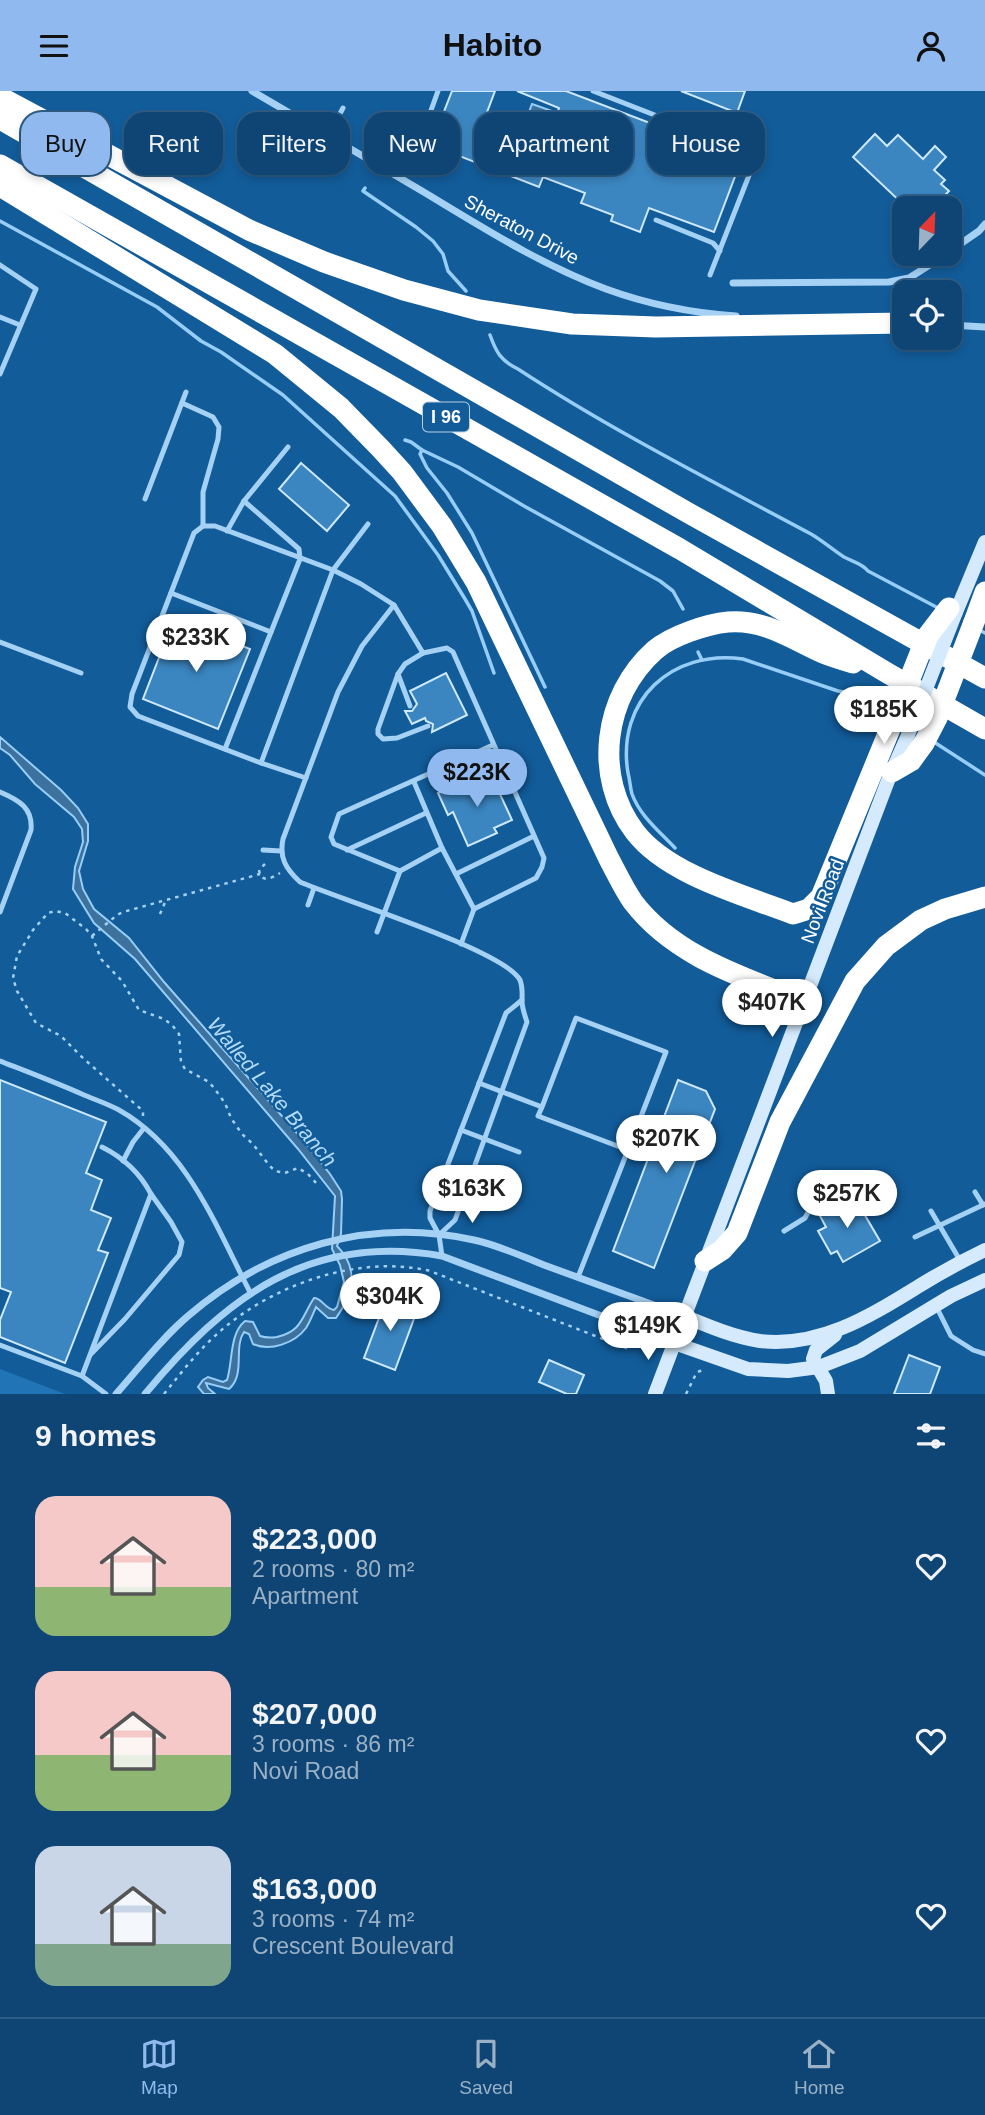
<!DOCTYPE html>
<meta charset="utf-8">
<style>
:root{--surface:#0e4574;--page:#1c4f7c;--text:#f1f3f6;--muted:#9bb1c5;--line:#2e5d86;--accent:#90b9f0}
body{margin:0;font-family:Helvetica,sans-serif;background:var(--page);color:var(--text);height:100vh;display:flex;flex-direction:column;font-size:26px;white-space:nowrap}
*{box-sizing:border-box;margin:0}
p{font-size:23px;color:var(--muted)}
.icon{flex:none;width:38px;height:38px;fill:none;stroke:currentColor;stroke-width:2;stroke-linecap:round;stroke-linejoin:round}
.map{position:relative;height:1303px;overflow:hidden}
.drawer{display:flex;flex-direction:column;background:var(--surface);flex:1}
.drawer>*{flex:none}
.guide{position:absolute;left:21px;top:21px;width:943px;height:63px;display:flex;gap:14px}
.needle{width:46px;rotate:23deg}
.fabs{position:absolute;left:892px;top:105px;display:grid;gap:14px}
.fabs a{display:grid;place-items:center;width:70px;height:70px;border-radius:14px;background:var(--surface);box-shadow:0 4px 10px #0003,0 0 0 2px var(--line);font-size:35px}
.price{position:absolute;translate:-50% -60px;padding:0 16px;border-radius:24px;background:#fff;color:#222;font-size:23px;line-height:46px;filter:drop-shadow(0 2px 4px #0008)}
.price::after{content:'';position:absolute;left:50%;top:42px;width:21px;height:16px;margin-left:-10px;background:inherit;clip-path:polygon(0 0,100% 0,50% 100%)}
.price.on{background:var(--accent);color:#111}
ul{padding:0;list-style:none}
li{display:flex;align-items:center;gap:21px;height:175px;padding:0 35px}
li span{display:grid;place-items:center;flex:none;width:196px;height:140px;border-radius:21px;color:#555}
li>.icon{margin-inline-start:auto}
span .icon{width:84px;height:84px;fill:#fffc;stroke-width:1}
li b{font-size:30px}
h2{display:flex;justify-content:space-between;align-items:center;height:84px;padding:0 35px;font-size:30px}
.chip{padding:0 24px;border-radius:21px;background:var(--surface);box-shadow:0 4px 10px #0003,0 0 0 2px var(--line);font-size:24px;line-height:63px}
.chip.on{background:var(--accent);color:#111}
header{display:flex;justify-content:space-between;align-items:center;height:91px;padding:0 35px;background:var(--accent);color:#111;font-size:32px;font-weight:700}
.tab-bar{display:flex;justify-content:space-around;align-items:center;height:98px;border-top:2px solid var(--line);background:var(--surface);font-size:19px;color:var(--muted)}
.tab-bar a{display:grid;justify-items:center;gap:4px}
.tab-bar .on{color:var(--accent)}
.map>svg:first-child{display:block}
</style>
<header><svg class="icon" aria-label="menu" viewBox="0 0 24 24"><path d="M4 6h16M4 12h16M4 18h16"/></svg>Habito<svg class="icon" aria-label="person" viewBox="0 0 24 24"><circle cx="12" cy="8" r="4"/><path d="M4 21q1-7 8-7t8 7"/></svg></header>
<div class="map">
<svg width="985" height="1303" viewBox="0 0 985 1303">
<rect width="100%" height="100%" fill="#125c9a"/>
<polygon fill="#2175b7" points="0,1278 65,1303 0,1303"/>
<g fill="#3d719e" stroke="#97cef7" stroke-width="2">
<polygon points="532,13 555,21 550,36 532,29 531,30 526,29"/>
<path d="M0 646 61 699 78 717 88 733V750L79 780 83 798 94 818 129 847 164 891 303 1049 330 1083 341 1100 342 1108 341 1143 337 1155C360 1178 353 1203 336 1227H328L316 1216C313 1223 310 1231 306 1237 295 1252 270 1261 253 1253L249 1243 244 1241C233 1257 246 1283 229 1298L206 1292 208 1297 215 1303H204L198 1296 203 1289 208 1286 223 1291 227 1289C233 1271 229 1243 245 1230L253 1231 260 1245C266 1247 270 1247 277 1246 302 1240 301 1227 314 1207 322 1207 325 1218 334 1219L337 1216 344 1191 340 1174 332 1158 335 1105 298 1058 135 868 94 832 73 798 75 776 83 751 82 738 74 726 35 693 10 664 0 657Z"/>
</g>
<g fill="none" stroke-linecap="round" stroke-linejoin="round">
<g stroke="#97cef7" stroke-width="3.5">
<polyline points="365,97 363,100 416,136 433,150 443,163 448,180 466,200"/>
<polyline points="0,130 157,216 201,250 221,261 283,304 395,405 438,464 465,508 472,520 494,582"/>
<path d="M490 244C496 261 501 270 518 278 611 339 712 390 811 443 823 450 833 459 844 466 853 471 862 472 868 480L940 518"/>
<polyline points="405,349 411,351 422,359 458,376 524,415 660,490 673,500 683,518"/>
<polyline points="422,359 420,363 427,377 447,402 472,442 545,596"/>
<polyline points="977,538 985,542"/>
<polyline points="698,561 702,569"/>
<polyline points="934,651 985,684"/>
<path d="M675 757C659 740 640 725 632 703 630 696 630 689 628 682 616 609 672 558 743 568L838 600 855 603 888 623"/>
</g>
</g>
<g fill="#3b86c1" stroke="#cee8fd" stroke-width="2">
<polygon points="452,0 495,0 483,32 545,55 559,17 517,0 566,0 742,67 714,141 649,117 640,141 611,130 613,124 581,112 585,102 543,86 539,96 431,54"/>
<polygon points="681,0 745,0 737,22"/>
<polygon points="875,43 887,55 898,44 923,68 935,55 946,66 934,79 945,89 941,93 949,100 933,117 907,117 853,66"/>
<polygon points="301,372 349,414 327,440 279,398"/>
<polygon points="174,528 250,558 218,638 143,608"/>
<polygon points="446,582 467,624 432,641 433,633 426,630 425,627 412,633 405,620 412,620 417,613 410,600"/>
<polygon points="491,684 512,729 494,737 497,742 468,755 453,721 448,724 438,702 454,695 456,700"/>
<polygon points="0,989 106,1031 86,1082 102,1089 91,1119 111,1127 98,1159 108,1162 65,1272 0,1246 0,1229 11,1201 0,1197"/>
<polygon points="678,989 706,1000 715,1018 654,1177 613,1160"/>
<polygon points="844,1108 848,1114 856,1109 880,1150 843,1171 837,1160 831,1163 818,1140 826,1136 819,1123"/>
<polygon points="388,1203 408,1210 404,1221 415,1225 395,1279 364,1267"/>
<polygon points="909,1264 940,1276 930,1303 894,1303"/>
<polygon points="549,1269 584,1284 576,1303 567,1303 539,1291"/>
</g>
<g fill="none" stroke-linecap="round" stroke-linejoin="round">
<g stroke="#a5d1f4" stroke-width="2.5" stroke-dasharray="3.5 5" stroke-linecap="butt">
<path d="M265 773 259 779C261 793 272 787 280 782"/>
<polyline points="160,823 166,809"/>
<polyline points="92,845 117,824 123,821 260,783"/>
<polyline points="143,1025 143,1020 84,968 61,945 36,932 17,900 13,887 17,865 33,839 48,822 55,820 65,822 86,838 92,845 101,868 122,890 139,919 164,928 172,934 179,943 181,971 185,978 209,991 214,997 225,1012 231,1027 242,1043 253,1053 269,1074 275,1080 285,1082 298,1077 308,1083 317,1093"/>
<path d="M164 1303C181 1282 197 1261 217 1243 271 1194 358 1163 430 1180L631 1259"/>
<polyline points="686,1303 697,1281 704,1279"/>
</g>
<g stroke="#a5d1f4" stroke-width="5">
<polyline points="593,0 757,64 710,184"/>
<polyline points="328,45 343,17"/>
<polyline points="416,61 438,0"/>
<polyline points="656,129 713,152 720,160"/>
<polyline points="0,174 36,198 0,283"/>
<polyline points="0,226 20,234"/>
<polyline points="182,312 213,326 219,336 218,348 203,401 203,435"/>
<polyline points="145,408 186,301"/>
<polyline points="244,410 299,458 300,468 271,541"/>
<polyline points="227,440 244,410 288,356"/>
<polyline points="171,502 271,541 225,658"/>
<path d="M394 514 362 555 338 601 283 748C279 767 286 778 300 791 339 808 504 859 520 889 523 897 522 903 522 910 522 917 525 925 527 931L455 1129 439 1144"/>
<polyline points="0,551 81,582"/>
<polyline points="423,562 405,573 398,583 378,638 378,643 383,648 397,647 428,635"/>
<polyline points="398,583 410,615"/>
<polyline points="261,672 333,479 368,433"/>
<polyline points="306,687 261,672 138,625 130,616 132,603 194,442 203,435 215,435 333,479 361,493 394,514 423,562 447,557 453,561 544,767 542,776 536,787 474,818 461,853"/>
<path d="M0 701C19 709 33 717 31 739L0 821"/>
<polyline points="442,757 474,818"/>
<polyline points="263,759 281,760"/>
<polyline points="347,759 426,722"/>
<polyline points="400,780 334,753 331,746 339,723 493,654"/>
<polyline points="456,783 534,745"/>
<polyline points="308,814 314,797"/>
<polyline points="377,841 400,780 442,757 414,691"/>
<path d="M0 970C28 981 57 992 84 1004 96 1009 108 1013 119 1019 188 1058 216 1136 251 1203"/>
<polyline points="479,992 542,1016 538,1025 628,1059 666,961 576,927 542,1016"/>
<polyline points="461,1039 519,1061"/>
<path d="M102 1056C122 1066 140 1082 151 1103"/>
<polyline points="123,1070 133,1051 144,1037"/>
<polyline points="975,1101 983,1114"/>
<polyline points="931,1120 961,1171"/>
<polyline points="784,1140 805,1127 813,1112 829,1100"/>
<polyline points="915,1146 985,1113"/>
<polyline points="442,1165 439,1144 430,1127 430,1120 506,922 522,909"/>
<polyline points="578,1186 628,1059"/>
<polyline points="936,1215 951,1245 973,1259 985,1263"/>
<polyline points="0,1254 82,1285"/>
<polyline points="90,1264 125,1228 179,1164 182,1151 171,1131 151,1103 82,1285 106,1303"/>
</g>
<g stroke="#a5d1f4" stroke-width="7">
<path d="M252 0C309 33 366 67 422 100 482 136 541 174 606 198 647 213 693 222 736 225"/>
<polyline points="950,160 979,140 985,133"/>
<polyline points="733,192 889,191 909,187 947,163"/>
<polyline points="950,234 985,236"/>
<path d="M116 1303C139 1277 161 1248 188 1225 268 1156 370 1126 474 1149 498 1154 521 1165 544 1174 591 1191 637 1208 684 1225"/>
<path d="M145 1303C226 1205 310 1142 442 1165L673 1252"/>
</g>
<g stroke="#d5ebfd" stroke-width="14">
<polyline points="956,521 985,451"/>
<path d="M684 1225C708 1235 734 1246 760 1250 820 1257 870 1225 919 1195 940 1182 962 1170 985 1159"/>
<polyline points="674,1252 748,1278 788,1280 819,1276 860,1260 951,1205 985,1189"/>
<polyline points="655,1303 889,687 908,644"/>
<polyline points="828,1303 826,1290 813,1268 816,1259 835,1244"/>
</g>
<g stroke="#fff" stroke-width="21">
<polyline points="0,6 249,139 324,171 404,199 479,219 572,233 656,236 905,232"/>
<polyline points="0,28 692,424 985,587"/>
<polyline points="0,74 680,458 889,583 985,638"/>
<path d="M0 95 275 263 341 317 381 358 402 381 442 435 476 491 609 768C617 783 624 798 633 811 675 866 743 886 805 911"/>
<polyline points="974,531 985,501"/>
<path d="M853 572C843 569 833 566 823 562 792 548 764 528 728 531 707 533 671 545 655 559 603 605 593 686 635 741 668 784 744 804 793 823L809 818 821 806 892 633"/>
<polyline points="892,681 911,670 924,652"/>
<polyline points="705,1170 722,1159 737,1142 780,1031 855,890 886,855 921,829 945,818 985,806"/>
</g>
<polyline stroke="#d5ebfd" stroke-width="14" points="908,644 956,521"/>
<g stroke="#fff" stroke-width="21">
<polyline points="892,633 926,547 949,517"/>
<polyline points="924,652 937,627 974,531"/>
</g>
</g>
<g text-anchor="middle" stroke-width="5" stroke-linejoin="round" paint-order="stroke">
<rect fill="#125c9a" stroke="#b8cee1" stroke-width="2" x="423" y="311.5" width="46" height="29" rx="5"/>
<g font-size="18" font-weight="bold" fill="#fff">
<text x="446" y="332">I 96</text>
</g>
<g font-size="19" fill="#fff" stroke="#125c9a">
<text transform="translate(522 138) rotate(28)" y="7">Sheraton Drive</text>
<text transform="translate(822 810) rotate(-69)" y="7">Novi Road</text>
</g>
<g font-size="21" font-style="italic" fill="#b2dbfa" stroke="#125c9a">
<text transform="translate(272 1001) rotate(50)" y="7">Walled Lake Branch</text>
</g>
</g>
</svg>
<div class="fabs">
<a><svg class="needle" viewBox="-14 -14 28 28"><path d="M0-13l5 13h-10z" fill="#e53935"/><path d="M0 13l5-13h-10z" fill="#9bb1c5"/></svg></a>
<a><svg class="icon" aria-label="locate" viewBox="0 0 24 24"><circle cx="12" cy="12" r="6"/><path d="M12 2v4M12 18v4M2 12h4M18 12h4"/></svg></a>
</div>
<b class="price" style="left:196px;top:583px">$233K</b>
<b class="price" style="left:884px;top:655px">$185K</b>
<b class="price on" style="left:477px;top:718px">$223K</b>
<b class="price" style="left:772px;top:948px">$407K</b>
<b class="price" style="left:666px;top:1084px">$207K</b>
<b class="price" style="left:472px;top:1134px">$163K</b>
<b class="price" style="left:847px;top:1139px">$257K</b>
<b class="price" style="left:390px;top:1242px">$304K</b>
<b class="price" style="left:648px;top:1271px">$149K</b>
<div class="guide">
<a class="chip on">Buy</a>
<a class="chip">Rent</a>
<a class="chip">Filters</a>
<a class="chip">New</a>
<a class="chip">Apartment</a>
<a class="chip">House</a>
</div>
</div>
<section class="drawer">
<h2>9 homes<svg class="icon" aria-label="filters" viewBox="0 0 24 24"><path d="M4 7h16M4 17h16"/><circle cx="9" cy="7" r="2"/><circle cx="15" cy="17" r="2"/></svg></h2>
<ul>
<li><span style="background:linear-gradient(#f6c9c9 65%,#8fb573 0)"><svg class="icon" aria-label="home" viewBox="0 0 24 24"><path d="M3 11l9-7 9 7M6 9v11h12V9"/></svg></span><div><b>$223,000</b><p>2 rooms · 80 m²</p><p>Apartment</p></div><svg class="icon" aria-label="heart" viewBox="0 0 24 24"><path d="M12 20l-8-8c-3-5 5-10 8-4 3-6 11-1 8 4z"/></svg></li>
<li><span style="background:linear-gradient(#f6c9c9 60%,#8fb573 0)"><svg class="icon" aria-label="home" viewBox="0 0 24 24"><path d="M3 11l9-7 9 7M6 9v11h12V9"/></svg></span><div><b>$207,000</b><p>3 rooms · 86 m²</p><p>Novi Road</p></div><svg class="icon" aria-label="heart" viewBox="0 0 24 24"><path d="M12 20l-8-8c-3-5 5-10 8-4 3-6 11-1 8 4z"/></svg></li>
<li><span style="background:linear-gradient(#c9d6e8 70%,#7fa58c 0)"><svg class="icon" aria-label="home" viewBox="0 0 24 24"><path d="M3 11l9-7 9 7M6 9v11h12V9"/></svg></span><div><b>$163,000</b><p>3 rooms · 74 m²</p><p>Crescent Boulevard</p></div><svg class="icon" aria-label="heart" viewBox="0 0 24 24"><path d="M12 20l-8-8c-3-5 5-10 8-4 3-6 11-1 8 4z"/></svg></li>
</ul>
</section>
<nav class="tab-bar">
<a class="on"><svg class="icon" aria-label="map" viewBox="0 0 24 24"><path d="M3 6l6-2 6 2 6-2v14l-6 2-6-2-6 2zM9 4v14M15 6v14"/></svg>Map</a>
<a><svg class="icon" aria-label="saved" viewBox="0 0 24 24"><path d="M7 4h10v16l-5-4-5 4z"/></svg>Saved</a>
<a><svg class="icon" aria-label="home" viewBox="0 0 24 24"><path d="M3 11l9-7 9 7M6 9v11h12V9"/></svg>Home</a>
</nav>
